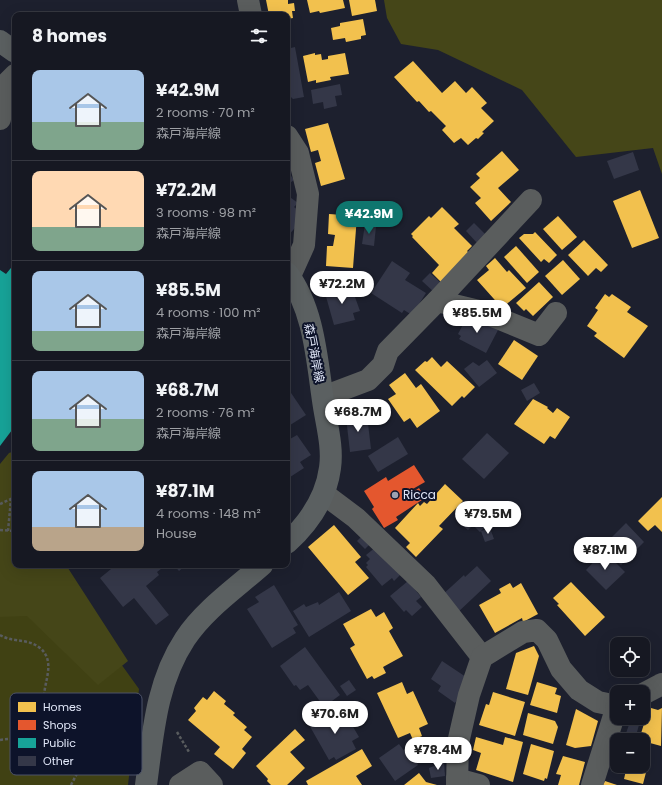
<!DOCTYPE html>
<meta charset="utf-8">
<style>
:root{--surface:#161822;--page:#23252f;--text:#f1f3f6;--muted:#9ea0a5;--line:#353740;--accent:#0f766e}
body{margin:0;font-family:Poppins,"Noto Sans JP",sans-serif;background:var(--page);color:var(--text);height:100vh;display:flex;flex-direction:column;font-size:15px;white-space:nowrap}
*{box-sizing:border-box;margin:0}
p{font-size:13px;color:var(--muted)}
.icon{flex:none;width:22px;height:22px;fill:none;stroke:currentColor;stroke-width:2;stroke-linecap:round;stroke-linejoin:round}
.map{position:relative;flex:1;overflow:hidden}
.drawer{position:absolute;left:12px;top:12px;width:278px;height:556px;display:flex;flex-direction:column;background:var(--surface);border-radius:8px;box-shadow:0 4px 16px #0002,0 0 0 1px var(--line)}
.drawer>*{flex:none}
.buttons{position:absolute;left:610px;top:637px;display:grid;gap:8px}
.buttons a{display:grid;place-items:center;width:40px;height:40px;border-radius:8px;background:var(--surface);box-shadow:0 4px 16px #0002,0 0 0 1px var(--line);font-size:20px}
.price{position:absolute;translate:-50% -34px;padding:0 9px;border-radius:14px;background:#fff;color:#222;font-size:13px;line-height:26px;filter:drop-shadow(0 1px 2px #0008)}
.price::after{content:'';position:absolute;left:50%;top:24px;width:12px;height:9px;margin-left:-6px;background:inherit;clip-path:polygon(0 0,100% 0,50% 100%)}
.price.selected{background:var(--accent);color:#fff}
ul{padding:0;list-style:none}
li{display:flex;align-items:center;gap:12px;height:100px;padding:0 20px}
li+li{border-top:1px solid var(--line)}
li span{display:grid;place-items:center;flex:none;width:112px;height:80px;border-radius:8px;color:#555}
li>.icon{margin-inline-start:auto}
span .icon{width:48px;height:48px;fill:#fffc;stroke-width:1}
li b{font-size:17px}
h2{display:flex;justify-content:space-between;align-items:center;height:48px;padding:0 20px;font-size:17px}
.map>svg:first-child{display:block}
</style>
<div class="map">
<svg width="662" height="785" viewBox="0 0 662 785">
<rect width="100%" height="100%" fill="#1d202e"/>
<polygon fill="#404113" points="0,554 15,565 50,565 139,689 128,785 0,785"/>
<g fill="#454618">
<polygon points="384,0 662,0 662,174 653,148 576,157 522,90 438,50 401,44 387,18"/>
<polygon points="15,451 15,565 66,565 128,661 98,685 27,616 0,617 0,464 9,453"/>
</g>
<g fill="#f2c14e">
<polygon points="266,0 288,0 288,4 294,3 295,11 292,11 293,18 287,19 287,15 269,15"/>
<polygon points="307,0 343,0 345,8 320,13 319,11 310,13"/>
<polygon points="349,0 375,0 377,11 352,16"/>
<polygon points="363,19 366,35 361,36 361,39 346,42 345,38 333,40 331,28 340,26 340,23"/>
<polygon points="315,53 315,55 321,54 322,60 328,59 328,56 345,53 349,74 330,77 331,80 316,83 316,80 308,82 303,56"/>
<polygon points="413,61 442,93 455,81 466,93 472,87 487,103 481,108 494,121 482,132 484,133 478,139 476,138 468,145 461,138 454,143 442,130 446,126 431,111 429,112 419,101 417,102 394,77"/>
<polygon points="328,123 345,179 321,186 315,163 321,161 318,150 311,152 305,129"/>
<polygon points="502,151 519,170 498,188 511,202 491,221 475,203 481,198 470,187 480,178 476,174"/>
<polygon points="640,190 659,238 632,248 613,201"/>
<polygon points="442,207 459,224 454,228 472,246 467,251 470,254 443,284 432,273 439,265 412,237 413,236 411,234 429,216 431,218"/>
<polygon points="329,214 357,216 353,268 326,266 327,246 333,246 335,235 328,234"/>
<polygon points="558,216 577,237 562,250 543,229"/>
<polygon points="535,232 557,255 549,263 544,259 541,262 519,238 524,234 533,234"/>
<polygon points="584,240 608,265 601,272 596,268 588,276 568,255"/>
<polygon points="516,246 539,272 527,283 504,257"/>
<polygon points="495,258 507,272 509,270 526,288 502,308 477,280 489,270 486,266"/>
<polygon points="563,260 580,279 562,295 545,276"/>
<polygon points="539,282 553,297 533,316 526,309 524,311 516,303"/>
<polygon points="605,294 609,297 612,294 631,307 627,312 648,326 624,358 594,336 597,333 587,326 598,310 595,308"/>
<polygon points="514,340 538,356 522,380 498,364"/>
<polygon points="432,357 441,367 447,361 475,387 464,398 462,396 452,406 415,370 425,361 427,362"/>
<polygon points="405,373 416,388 421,384 440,411 417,428 410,418 404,422 388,399 396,394 389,385"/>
<polygon points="533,399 548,407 547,408 553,413 557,408 570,417 555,439 550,436 544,444 514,424"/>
<polygon points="445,484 463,501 439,526 443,529 416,557 406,547 410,543 395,528 418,503 420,506 424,502 427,504"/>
<polygon points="662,497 662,532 655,525 648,531 638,521"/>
<polygon points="334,525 361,557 355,562 369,578 348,595 308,547"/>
<polygon points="571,582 605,617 585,636 557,605 559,604 553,598"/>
<polygon points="510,583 513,588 521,583 538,614 523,622 522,618 495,633 479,605 501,593 499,589"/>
<polygon points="371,609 376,617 384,612 393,628 389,631 403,656 383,667 386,673 374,679 372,676 367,679 350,648 355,645 343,624"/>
<polygon points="534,646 539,656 528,695 506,689 516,653"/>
<polygon points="402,682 407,694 413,691 428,724 419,728 422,736 413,740 410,733 398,738 377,693"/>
<polygon points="537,682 557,688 555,694 561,696 557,713 530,705"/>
<polygon points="214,691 226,701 224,704 235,713 233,715 247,727 244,730 252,737 242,749 246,753 233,769 214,754 220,747 188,720 196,711 194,708 203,697 207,700"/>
<polygon points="493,692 525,702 515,736 479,725 486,704 489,705"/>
<polygon points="651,708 658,710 662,708 661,746 639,740 647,714 650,715"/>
<polygon points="576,709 598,721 591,746 575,748 566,745"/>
<polygon points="528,713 555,721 558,727 553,744 523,735"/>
<polygon points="295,729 305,740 290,752 305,768 287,785 271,785 267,781 268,779 256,766"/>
<polygon points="476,737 503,745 505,737 523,742 513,782 476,770 481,753 473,750"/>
<polygon points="531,744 554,751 547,779 545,778 544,781 523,774"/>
<polygon points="362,749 372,766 356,776 362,785 308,785 306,781"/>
<polygon points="643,751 651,753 643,784 624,779 627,766 643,766"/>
<polygon points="563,756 585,762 579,785 558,785 561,775 556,774"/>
<polygon points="419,773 426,782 437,785 404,785"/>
<polygon points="605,781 617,785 603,785"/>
</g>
<polygon fill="#e4572e" points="414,465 425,482 411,490 413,492 419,488 425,498 396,517 398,520 384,528 372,509 374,507 364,491 386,477 388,481"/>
<polygon fill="#17a398" points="15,263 15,426 0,446 0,270 6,274"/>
<g fill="#343748">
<rect x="224" y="12" width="12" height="3"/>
<polygon points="295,47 304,97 293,99 290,96 287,98 287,65 289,65 287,49"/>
<polygon points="340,84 342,95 335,96 337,106 324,109 323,102 313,104 311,90"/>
<polygon points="633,152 639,170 614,179 607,161"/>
<polygon points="287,170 294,180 287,185"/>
<polygon points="287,195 298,203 294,207 299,211 300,222 287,237"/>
<polygon points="474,223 486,235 478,244 466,231"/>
<polygon points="365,224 376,226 374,246 362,244"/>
<polygon points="392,261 410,273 405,280 426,293 412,315 404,310 402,313 371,293"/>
<polygon points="430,273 443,285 435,293 422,281"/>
<polygon points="351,286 360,311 353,313 355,320 334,325 325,293"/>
<polygon points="467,317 474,317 498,330 486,353 459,339 461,336 458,334"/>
<polygon points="487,360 497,373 479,387 464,369 473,362 479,366"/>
<polygon points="287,376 291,382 287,384"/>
<polygon points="534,383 540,393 527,401 521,390"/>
<polygon points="287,387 306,415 287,427"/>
<polygon points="367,415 371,449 350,452 346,417"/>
<polygon points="487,433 509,453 484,479 462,459"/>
<polygon points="287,435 290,439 297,435 311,455 300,462 304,468 287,479"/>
<polygon points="398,437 408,454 378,472 368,456"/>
<polygon points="478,510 490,522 480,532 473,525 468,530 462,525"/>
<polygon points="626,523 644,542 621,565 602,547"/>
<polygon points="490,528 494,539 485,542 481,531"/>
<polygon points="363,535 371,543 365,549 357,541"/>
<polygon points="376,547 400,575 394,581 392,578 382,586 366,567 368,565 366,563 370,559 366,555"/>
<polygon points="604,551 625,572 606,590 586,570"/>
<polygon points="116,565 166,565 157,572 159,575 146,586 169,615 156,625 134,598 123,607 100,578"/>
<polygon points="174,565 186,565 179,571"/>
<polygon points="477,566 491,581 456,614 440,597 464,575 465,577"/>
<polygon points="408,581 421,597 416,601 422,607 412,616 406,610 404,612 390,596"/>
<polygon points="274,585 298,625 293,628 296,633 272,648 247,609 259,602 255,597"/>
<polygon points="339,592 351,611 309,637 293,611 304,604 306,607 318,602 319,605"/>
<polygon points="305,647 340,695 324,707 308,685 300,690 296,685 294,686 280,666"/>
<polygon points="442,661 466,677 463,691 455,703 438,691 441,686 431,679"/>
<polygon points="349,680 356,690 347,696 340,686"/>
<polygon points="333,712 336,718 345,713 359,737 352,741 356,749 336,760 334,757 329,760 308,723 322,715 323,718"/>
<polygon points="630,722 639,725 635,739 625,736"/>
<polygon points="399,744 405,752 411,748 417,758 415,759 418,765 395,781 379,758"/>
<polygon points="444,762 445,776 431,778 429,768"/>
</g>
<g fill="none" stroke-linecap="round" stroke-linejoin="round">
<g stroke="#595c5e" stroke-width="2.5" stroke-dasharray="3 2" stroke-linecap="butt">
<polyline points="0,504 11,499 15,494"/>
<polyline points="0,530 15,531"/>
<polyline points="8,531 11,499"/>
<path d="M0 635C13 643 28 638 40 648 56 661 44 682 44 697 45 711 47 727 50 740 52 749 70 766 77 773"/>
<polyline points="177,732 189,752"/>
<path d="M0 740C17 737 33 741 50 742"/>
<polyline points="71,785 84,760 91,726 105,709 135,704"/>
</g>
<g stroke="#5a5d5d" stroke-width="22">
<polyline points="248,0 251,15"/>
<polyline points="0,119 4,86 15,75"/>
<polyline points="287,136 298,153 308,194 304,245 290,276"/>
<polyline points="437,301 483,312 539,335 556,313"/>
<polyline points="323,397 368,380 383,365 388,351 437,301 531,200"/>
<polyline points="324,494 356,518 426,585 482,657"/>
<polyline points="643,694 662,684"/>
<polyline points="457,779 479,785"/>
<polyline points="180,785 200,772 212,785"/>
<polyline points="457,785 458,743 469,695 482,657 523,632 537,630 547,640 561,669 579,690 598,702 617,706"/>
<polyline points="592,785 617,706"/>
</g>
<g stroke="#5b6061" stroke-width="22">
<polyline points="0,41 15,52"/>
<path d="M287 273C315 310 317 363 324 407 327 426 333 448 330 468 326 498 310 522 287 543"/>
<path d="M146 785C153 734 156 683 185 639 204 610 236 588 262 565"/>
</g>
</g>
<circle fill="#9ca1b1" stroke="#0d132a" stroke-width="1.5" cx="395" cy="495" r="4"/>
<g text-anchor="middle" stroke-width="4" stroke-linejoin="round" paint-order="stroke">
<g font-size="12" fill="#e1e7f8" stroke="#0d132a">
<text transform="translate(314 353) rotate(79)" y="4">森戸海岸線</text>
</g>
<g font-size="12" fill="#e1e7f8" stroke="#0d132a" text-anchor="start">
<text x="403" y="499">Ricca</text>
</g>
</g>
<rect x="10" y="693" width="132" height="82" rx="6" fill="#0d132a" stroke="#4d5368" stroke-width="1"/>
<rect x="18" y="702" width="18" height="10" fill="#f2c14e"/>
<rect x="18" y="720" width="18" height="10" fill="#e4572e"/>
<rect x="18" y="738" width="18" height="10" fill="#17a398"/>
<rect x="18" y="756" width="18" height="10" fill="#343748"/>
<g font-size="11" fill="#e1e7f8">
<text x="43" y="711">Homes</text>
<text x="43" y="729">Shops</text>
<text x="43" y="747">Public</text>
<text x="43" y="765">Other</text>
</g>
</svg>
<div class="buttons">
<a><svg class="icon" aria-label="locate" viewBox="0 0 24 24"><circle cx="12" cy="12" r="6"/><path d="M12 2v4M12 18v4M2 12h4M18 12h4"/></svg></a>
<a>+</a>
<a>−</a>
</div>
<b class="price selected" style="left:369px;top:235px">¥42.9M</b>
<b class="price" style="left:342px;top:305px">¥72.2M</b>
<b class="price" style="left:477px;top:334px">¥85.5M</b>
<b class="price" style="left:358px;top:433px">¥68.7M</b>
<b class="price" style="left:488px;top:535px">¥79.5M</b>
<b class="price" style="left:605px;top:571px">¥87.1M</b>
<b class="price" style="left:335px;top:735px">¥70.6M</b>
<b class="price" style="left:438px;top:771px">¥78.4M</b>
<section class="drawer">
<h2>8 homes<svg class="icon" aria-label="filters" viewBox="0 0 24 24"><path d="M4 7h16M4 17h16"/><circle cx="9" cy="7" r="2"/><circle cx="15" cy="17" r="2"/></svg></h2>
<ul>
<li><span style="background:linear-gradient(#a9c7e8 65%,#7fa58c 0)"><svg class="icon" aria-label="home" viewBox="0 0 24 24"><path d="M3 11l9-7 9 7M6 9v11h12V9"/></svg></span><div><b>¥42.9M</b><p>2 rooms · 70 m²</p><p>森戸海岸線</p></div></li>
<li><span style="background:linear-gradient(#ffd9b3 70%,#7fa58c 0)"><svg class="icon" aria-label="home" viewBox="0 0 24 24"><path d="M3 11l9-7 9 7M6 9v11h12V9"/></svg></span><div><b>¥72.2M</b><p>3 rooms · 98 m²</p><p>森戸海岸線</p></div></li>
<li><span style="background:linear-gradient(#a9c7e8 75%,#7fa58c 0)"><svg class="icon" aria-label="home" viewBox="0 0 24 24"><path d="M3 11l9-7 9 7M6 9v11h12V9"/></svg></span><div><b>¥85.5M</b><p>4 rooms · 100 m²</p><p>森戸海岸線</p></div></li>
<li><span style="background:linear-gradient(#a9c7e8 60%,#7fa58c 0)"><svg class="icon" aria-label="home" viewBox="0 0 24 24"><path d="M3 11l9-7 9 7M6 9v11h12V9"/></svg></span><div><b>¥68.7M</b><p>2 rooms · 76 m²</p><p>森戸海岸線</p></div></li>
<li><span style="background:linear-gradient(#a9c7e8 70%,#b9a48a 0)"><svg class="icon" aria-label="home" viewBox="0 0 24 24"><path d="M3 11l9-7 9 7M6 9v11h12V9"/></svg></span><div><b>¥87.1M</b><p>4 rooms · 148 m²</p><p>House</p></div></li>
</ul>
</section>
</div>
